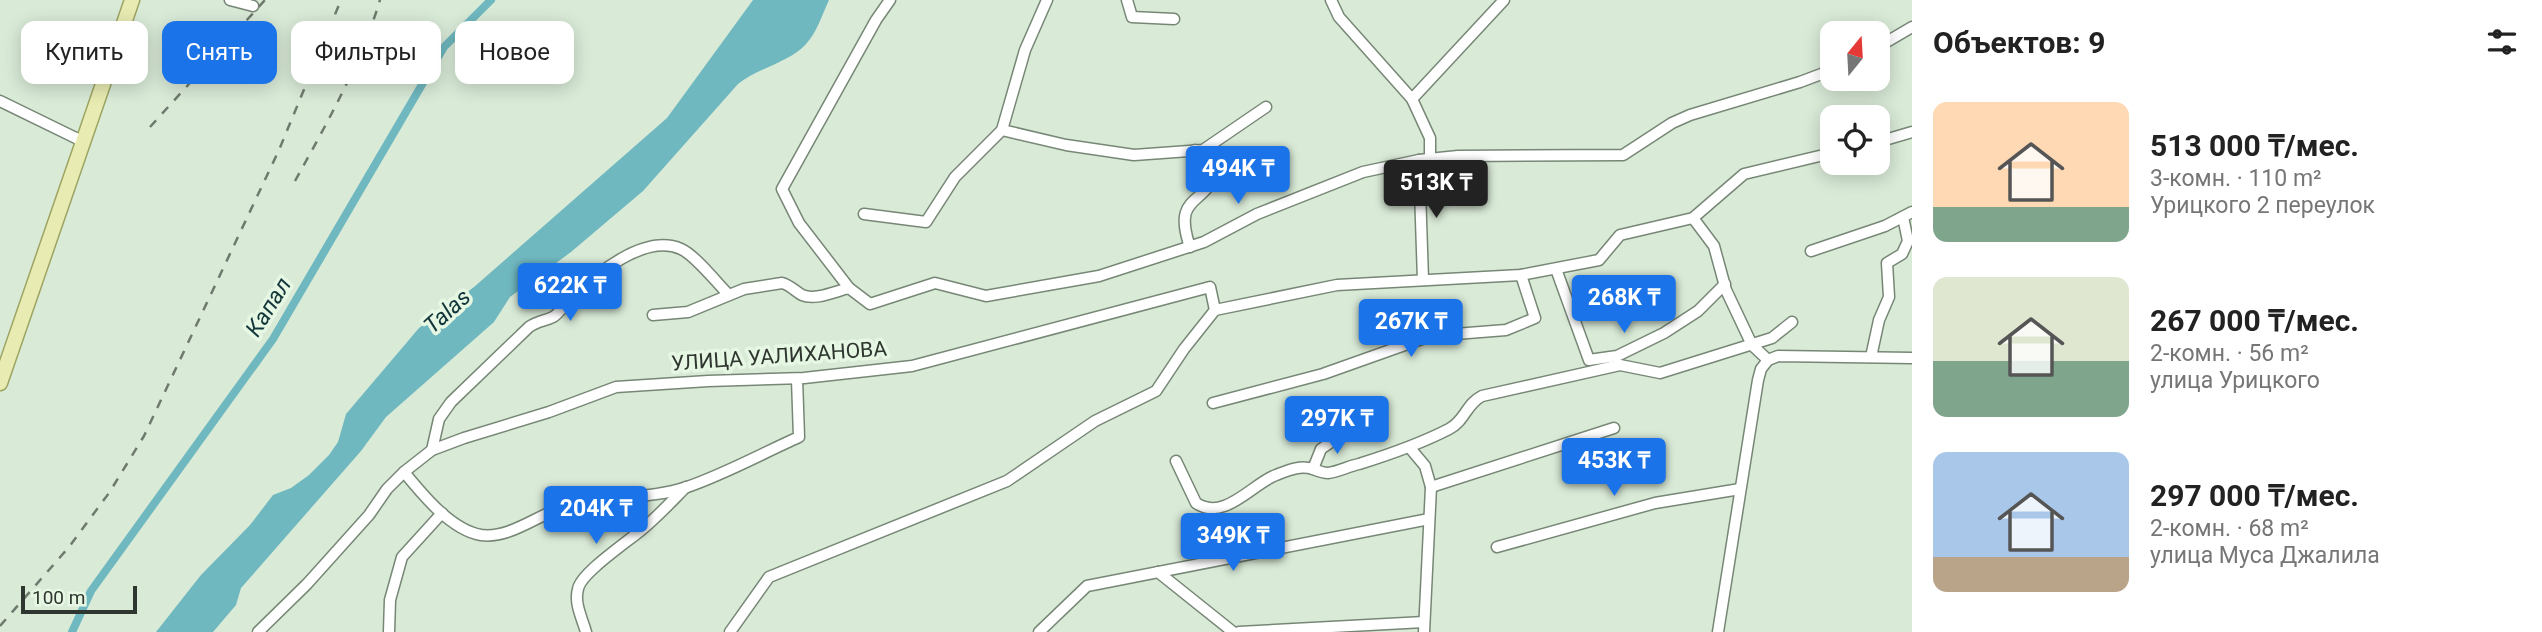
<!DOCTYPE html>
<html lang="ru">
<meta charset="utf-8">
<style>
:root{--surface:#fff;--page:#f6f6f6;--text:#222;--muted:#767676;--accent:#1a73e8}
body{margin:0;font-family:Roboto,sans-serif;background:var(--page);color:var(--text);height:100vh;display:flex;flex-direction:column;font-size:26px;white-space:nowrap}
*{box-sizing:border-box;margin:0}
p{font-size:23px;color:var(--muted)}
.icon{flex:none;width:38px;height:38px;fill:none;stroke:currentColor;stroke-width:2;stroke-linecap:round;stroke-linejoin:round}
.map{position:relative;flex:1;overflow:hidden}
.panel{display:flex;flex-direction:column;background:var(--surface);width:630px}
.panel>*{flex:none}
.guide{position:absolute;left:21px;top:21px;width:665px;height:63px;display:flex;gap:14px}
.needle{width:46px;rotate:18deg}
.fabs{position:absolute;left:1820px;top:21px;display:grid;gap:14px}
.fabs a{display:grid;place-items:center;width:70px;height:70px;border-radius:14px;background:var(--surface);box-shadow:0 4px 18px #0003;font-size:35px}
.scale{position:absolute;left:21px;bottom:18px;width:116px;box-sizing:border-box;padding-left:7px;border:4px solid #2f362f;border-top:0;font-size:19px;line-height:24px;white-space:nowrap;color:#2f362f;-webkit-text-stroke:5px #e6f7e4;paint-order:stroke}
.price{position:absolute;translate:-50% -60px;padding:0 16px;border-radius:7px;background:var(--accent);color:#fff;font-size:23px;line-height:46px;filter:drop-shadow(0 2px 4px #0008)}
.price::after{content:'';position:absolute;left:50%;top:42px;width:21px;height:16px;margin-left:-10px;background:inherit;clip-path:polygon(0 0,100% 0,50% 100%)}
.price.active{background:#222;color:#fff}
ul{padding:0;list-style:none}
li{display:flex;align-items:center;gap:21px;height:175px;padding:0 21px}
li span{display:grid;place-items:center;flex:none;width:196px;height:140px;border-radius:14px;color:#555}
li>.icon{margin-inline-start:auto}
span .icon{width:84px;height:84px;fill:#fffc;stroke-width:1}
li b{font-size:30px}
h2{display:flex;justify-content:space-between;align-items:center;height:84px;padding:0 21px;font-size:30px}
.chip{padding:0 24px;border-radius:14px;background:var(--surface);box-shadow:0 4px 18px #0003;font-size:24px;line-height:63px}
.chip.active{background:var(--accent);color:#fff}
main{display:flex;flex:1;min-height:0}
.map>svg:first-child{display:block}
</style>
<main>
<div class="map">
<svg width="1912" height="632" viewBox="0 0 1912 632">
<rect width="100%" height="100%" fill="#d9ead7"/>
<path fill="#70b8c0" d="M753 0H829C822 15 817 32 806 44 790 62 758 68 738 84L643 191 571 252 510 297 494 322 386 417 361 451 241 588 236 605 213 632H156L201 575 250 525 273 495 291 488 309 475 329 455 338 442 346 414 419 328 474 287 667 118Z"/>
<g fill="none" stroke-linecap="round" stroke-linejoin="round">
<polyline stroke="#70b8c0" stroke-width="8" points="72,632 91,591 273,339 444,47 491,0"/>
<g stroke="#778776" stroke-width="13">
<g id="minor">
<polyline points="230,0 253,6"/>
<polyline points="1127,0 1132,17 1174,19"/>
<polyline points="1331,0 1339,17 1412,99 1430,138 1430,160"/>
<polyline points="1878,47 1912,27"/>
<polyline points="1412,99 1504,0"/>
<polyline points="0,101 82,141"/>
<polyline points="1002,130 1066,145 1134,155 1203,150 1266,107"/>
<polyline points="1878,142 1912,132"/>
<polyline points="1419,160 1423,280"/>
<polyline points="864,214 926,222 955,177 1002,130 1025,50 1047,0"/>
<polyline points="1693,218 1714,246 1726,290 1752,345 1768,360"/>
<path d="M1190 247C1171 192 1208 207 1215 170L1195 150"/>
<polyline points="1811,251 1885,226 1912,212"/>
<polyline points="1556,269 1589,360 1617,356 1664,333 1698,311 1725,284"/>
<polyline points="849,288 799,223 782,189 876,20 890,0"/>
<path d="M653 315 688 312 744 289 782 283C790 285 795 291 802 295 815 301 836 291 849 288L870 304 935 283 986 296 1099 276 1204 242 1257 214 1363 172 1419 160 1458 156 1623 155 1672 123 1690 115 1800 82 1832 70"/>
<polyline points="1871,357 1879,320 1889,297 1887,263 1902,254 1908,241 1903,217"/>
<polyline points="1768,360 1778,356 1912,358"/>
<polyline points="1213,403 1323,374 1430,336 1506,330 1535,318 1521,275"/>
<polyline points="1410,448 1425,466 1431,487 1424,632"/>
<path d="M432 450 439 419 451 402 529 327C537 321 545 321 553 317 560 313 566 302 572 297 596 274 645 233 681 249 695 255 716 282 728 294"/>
<path d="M1176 461 1196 503C1224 522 1252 484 1276 475 1289 470 1300 465 1313 469 1318 471 1323 473 1328 473 1338 472 1349 466 1359 464 1391 454 1420 444 1449 429 1465 421 1466 404 1482 396L1620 365 1660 373 1772 338 1792 322"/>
<polyline points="1313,469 1321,449 1344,433"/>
<path d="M404 472C422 494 451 530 481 535 510 539 539 514 566 506 605 495 649 500 687 487 725 474 763 453 799 437L797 379"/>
<polyline points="1431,487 1614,428"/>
<polyline points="1497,547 1655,503 1740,489"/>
<polyline points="1158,572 1233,632"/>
<polyline points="258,632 307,584 369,515 387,489 404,472 432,450 464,438 549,412 616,387 708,381 804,378 912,366 1210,287 1215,310"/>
<polyline points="389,632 390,600 402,557 442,513"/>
<path d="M586 632C582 618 574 603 578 589 581 572 632 539 646 526 660 514 673 500 686 487"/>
<polyline points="730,632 769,577 1007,481 1095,421 1156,391 1184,349 1215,310 1337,285 1521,275 1599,260 1620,235 1693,218 1744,174 1832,153"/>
<polyline points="1039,632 1087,586 1429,519"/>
<polyline points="1239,632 1424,622"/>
<polyline points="1718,632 1758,380 1761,369 1768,360"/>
</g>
</g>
<g stroke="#9da462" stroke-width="17">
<polyline id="major" points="0,383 132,0"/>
</g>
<use href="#minor" stroke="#fff" stroke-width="10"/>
<use href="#major" stroke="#e8ecb2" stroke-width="14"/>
<g stroke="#6f7a6e" stroke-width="2.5" stroke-dasharray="9 9" stroke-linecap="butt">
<polyline points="150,127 265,0"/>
<path d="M295 181C327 123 361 63 380 0"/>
<polyline points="0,626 69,547 109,493 144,436 279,150 341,0"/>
</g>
</g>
<g text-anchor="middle" stroke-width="7" stroke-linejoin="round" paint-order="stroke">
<g font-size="21" fill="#2f362f" stroke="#e6f7e4">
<text transform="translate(779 356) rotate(-4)" y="7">УЛИЦА УАЛИХАНОВА</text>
</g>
<g font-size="23" font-style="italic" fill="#12363a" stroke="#e6f7e4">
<text transform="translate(268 307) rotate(-58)" y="8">Капал</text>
<text transform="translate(447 311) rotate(-42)" y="8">Talas</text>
</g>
</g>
</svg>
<div class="fabs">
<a><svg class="needle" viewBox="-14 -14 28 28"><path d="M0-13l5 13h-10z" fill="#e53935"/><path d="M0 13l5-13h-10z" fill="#767676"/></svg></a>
<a><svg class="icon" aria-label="locate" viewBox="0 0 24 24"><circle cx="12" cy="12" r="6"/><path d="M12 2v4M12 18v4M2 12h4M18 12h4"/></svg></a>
</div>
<div class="scale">100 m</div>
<b class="price" style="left:1238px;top:206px">494K ₸</b>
<b class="price active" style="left:1436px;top:220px">513K ₸</b>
<b class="price" style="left:570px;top:323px">622K ₸</b>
<b class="price" style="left:1624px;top:335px">268K ₸</b>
<b class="price" style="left:1411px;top:359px">267K ₸</b>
<b class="price" style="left:1337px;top:456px">297K ₸</b>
<b class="price" style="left:1614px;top:498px">453K ₸</b>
<b class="price" style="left:596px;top:546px">204K ₸</b>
<b class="price" style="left:1233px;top:573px">349K ₸</b>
<div class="guide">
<a class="chip">Купить</a>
<a class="chip active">Снять</a>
<a class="chip">Фильтры</a>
<a class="chip">Новое</a>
</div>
</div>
<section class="panel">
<h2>Объектов: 9<svg class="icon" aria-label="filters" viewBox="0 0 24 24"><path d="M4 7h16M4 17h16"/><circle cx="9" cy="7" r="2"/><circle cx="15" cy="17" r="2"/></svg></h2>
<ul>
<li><span style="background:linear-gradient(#ffd9b3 75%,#7fa58c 0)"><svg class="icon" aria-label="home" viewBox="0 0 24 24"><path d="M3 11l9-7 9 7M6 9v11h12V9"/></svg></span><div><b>513 000 ₸/мес.</b><p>3-комн. · 110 m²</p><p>Урицкого 2 переулок</p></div></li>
<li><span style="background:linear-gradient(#dfe7d0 60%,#7fa58c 0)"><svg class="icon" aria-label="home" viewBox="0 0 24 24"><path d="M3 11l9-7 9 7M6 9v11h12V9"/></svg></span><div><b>267 000 ₸/мес.</b><p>2-комн. · 56 m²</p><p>улица Урицкого</p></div></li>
<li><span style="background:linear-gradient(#a9c7e8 75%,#b9a48a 0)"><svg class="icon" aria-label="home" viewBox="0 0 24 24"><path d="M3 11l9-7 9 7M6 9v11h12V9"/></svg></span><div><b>297 000 ₸/мес.</b><p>2-комн. · 68 m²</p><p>улица Муса Джалила</p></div></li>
</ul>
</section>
</main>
